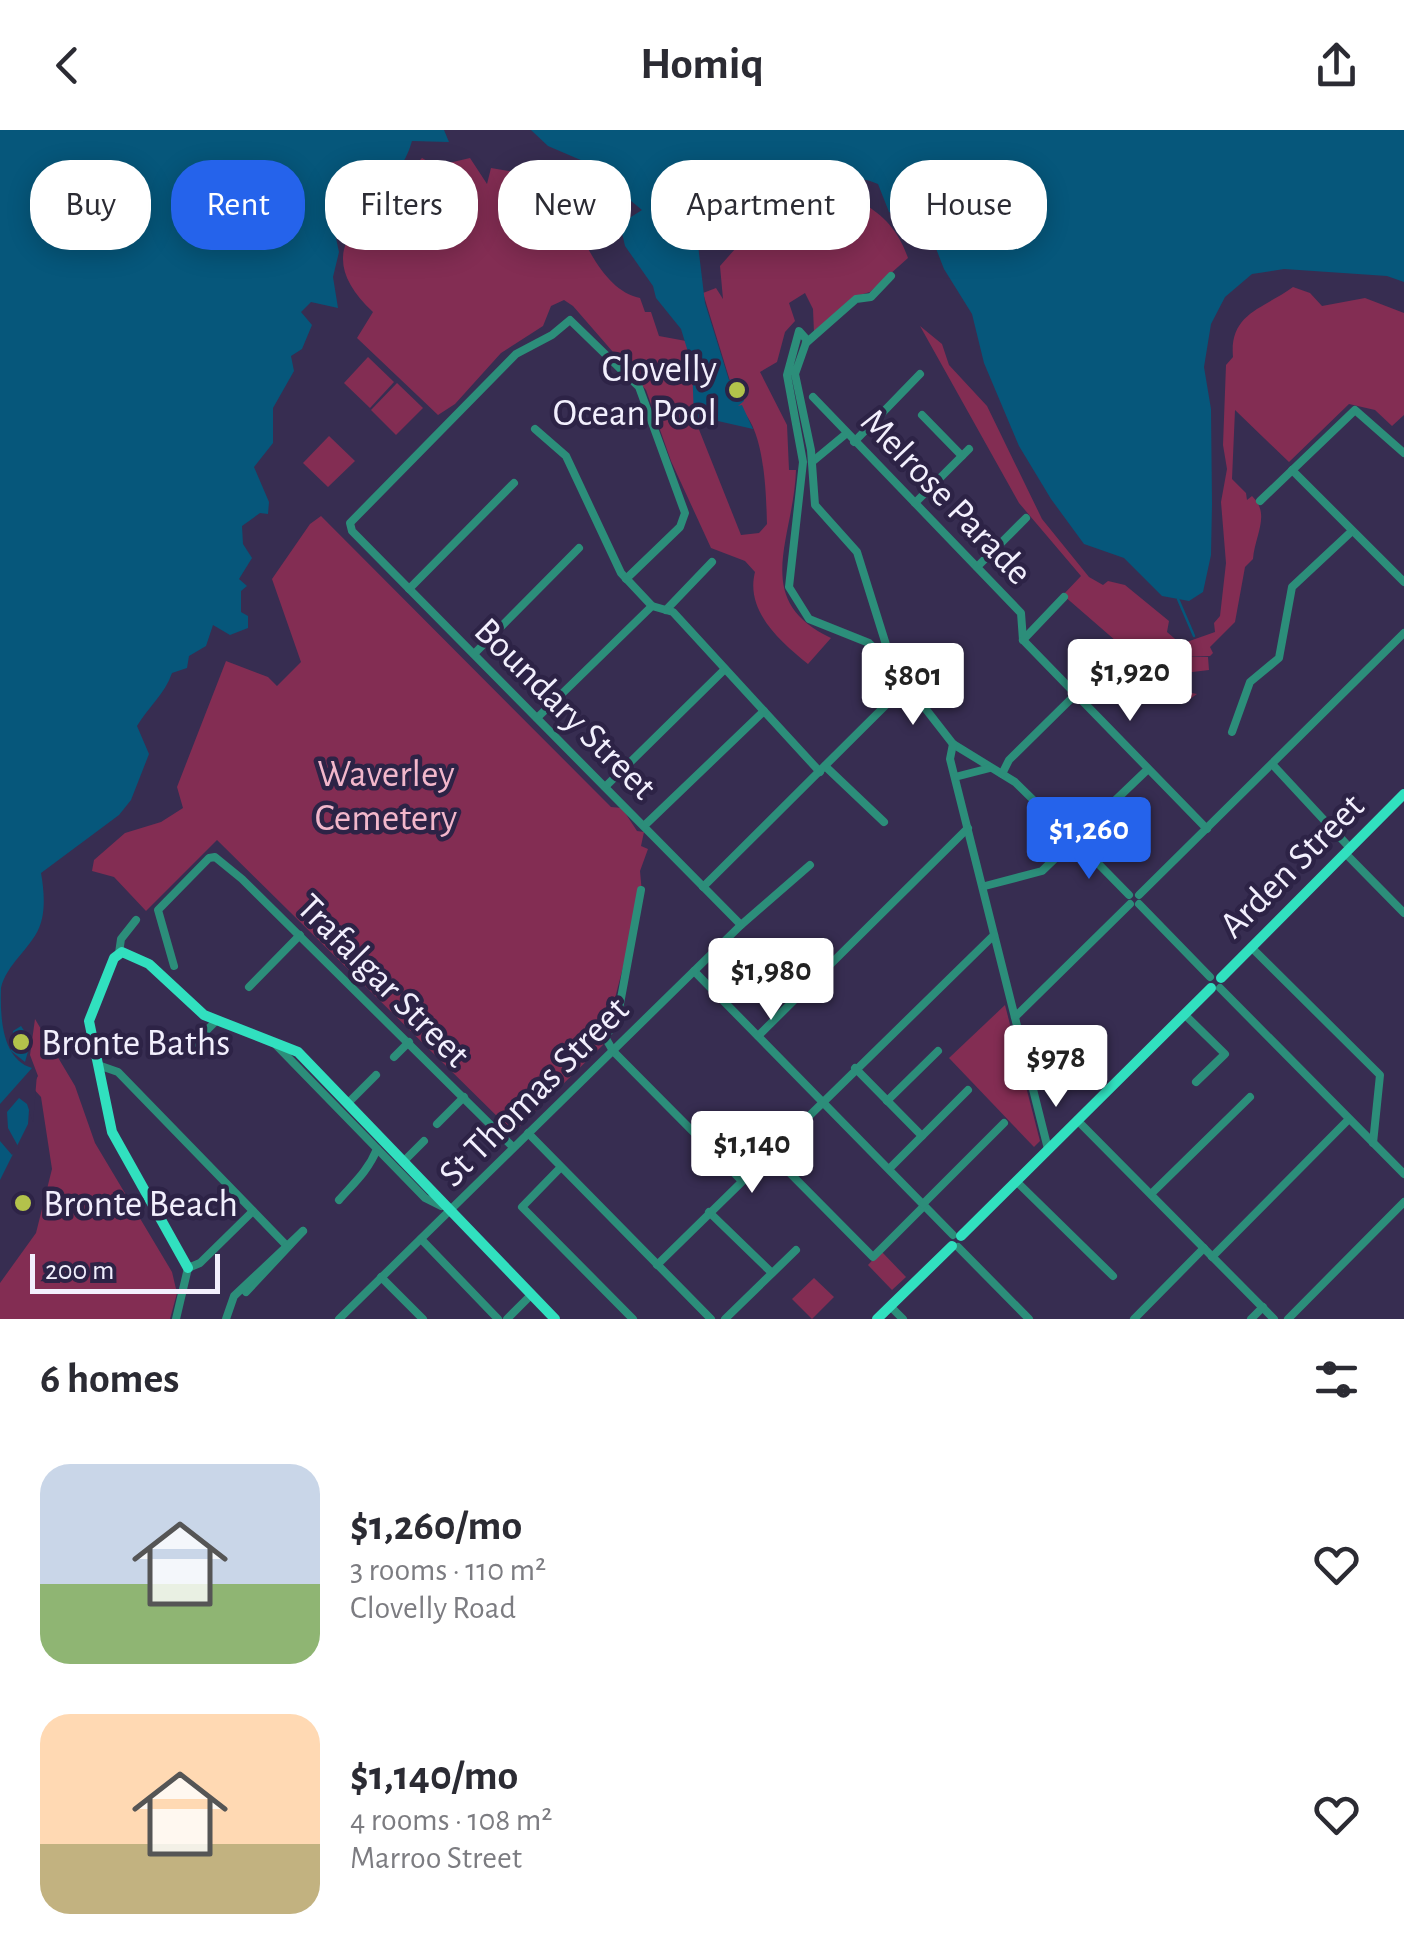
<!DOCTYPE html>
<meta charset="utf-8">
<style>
:root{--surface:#fff;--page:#f7f7f7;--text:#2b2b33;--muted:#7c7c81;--accent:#2563eb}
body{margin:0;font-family:"Alegreya Sans",sans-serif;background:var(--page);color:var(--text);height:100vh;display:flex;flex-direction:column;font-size:38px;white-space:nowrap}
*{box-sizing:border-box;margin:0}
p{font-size:32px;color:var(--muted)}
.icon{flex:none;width:55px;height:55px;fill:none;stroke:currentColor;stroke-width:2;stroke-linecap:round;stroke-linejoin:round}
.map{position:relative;height:1189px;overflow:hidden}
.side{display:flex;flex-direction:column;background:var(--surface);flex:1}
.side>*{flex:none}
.banner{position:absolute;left:30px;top:30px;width:1345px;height:90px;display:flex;gap:20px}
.scale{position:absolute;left:30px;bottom:25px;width:190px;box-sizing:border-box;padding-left:10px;border:5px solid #f2effd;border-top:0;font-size:28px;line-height:35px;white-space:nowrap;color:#f2effd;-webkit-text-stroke:8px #2d2346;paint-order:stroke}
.price{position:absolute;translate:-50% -85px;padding:0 22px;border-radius:10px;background:#fff;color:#222;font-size:32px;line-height:65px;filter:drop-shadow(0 2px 5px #0008)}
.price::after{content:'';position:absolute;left:50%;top:60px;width:30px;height:22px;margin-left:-15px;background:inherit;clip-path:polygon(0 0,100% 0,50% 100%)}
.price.selected{background:var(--accent);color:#fff}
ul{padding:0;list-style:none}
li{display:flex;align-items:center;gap:30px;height:250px;padding:0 40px}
li span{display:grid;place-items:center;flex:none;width:280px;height:200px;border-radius:30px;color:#555}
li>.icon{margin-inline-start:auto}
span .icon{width:120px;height:120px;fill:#fffc;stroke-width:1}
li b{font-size:42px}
h2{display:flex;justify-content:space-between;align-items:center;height:120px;padding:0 40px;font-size:42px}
.pill{padding:0 35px;border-radius:40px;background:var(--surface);box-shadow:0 5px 25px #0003;font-size:35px;line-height:90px}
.pill.selected{background:var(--accent);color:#fff}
header{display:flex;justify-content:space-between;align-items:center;height:130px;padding:0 40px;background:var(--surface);font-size:45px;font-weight:600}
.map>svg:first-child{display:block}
</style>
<header><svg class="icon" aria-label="back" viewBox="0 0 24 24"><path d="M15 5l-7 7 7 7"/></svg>Homiq<svg class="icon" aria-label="share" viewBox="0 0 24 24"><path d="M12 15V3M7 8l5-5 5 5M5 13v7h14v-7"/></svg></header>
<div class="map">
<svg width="1404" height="1189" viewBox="0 0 1404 1189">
<rect width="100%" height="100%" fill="#372d51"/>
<g fill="#832d53">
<path d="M422 28 436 36 470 28 487 54 491 38 526 44 561 62C578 96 599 160 640 168L645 182H651L659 206 686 211 694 247V287L741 405 759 403 767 394C766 363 765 296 738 277L703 163 716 158 723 169 720 136 735 119 749 112 760 84 800 66 815 68 819 64 852 76 861 72C885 86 899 102 908 128L870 162 853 167 814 203 813 179 805 163 789 173 795 191 785 202 777 232 760 242 787 295 789 340H796C794 409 750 470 831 508L808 534C780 511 745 481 755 442L745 431 711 418 671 331 646 260 573 176 564 170 551 176 543 196 501 223 455 274 438 285 357 208 373 182C333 145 331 108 379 81L380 73C399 61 406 44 422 28Z"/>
<path d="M1293 157 1310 163 1322 176 1365 168 1404 183V285L1392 296 1375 280 1349 274 1289 332 1235 280 1232 349 1246 363 1247 370 1252 366C1271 384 1255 405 1253 429L1245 437 1235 492 1210 517 1213 523 1210 526 1179 527H1208L1209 540 1176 544 1175 552 1182 561 1197 564 1187 571 1179 561 1167 568C1145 562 1141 550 1129 533L1122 536 1110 523 1116 511 1063 465 1081 446 1019 373 920 196 942 214 949 235 987 276 1042 389 1089 447 1103 455 1108 451 1125 455 1169 491 1167 502 1181 514 1215 502 1214 493 1220 486 1226 433 1221 372 1227 339 1223 315 1226 235 1233 227C1229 183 1263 179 1293 157Z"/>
<polygon points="368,227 394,252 370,278 344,253"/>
<polygon points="397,253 423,278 396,305 371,280"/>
<polygon points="329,306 355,331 328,357 303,333"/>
<polygon points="321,386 611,677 622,678 637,701 644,702 641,716 648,719 640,741 642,763 603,915 518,998 509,998 217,710 146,781 114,747 92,741 94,730 125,703 161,692 183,678 177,657 226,531 268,547 277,556 301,532 272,449 310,394"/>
<polygon points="1005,875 1040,1011 1034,1017 949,928"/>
<polygon points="35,889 75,956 95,1013 172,1142 177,1163 170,1189 0,1189 0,1153 36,1103 52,1039 41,967 32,957 38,946 30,925"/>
<polygon points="881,1121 906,1147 892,1160 868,1135"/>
<polygon points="814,1148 834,1167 812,1189 792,1169"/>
</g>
<g fill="#06577b">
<path d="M0 0H444L449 12 412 11C397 62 367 53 329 76L339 122 333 147 338 178 311 172 301 182 312 195 302 219 291 226 294 241 273 278V313L254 337 269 372 268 384 260 383 242 396 243 414 252 428 239 449 247 456 241 461V482L248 486V498L230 505 213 495 206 516 189 526 187 538 172 543C165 564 148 577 137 596L149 624 131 670 119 685 41 743C44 760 46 782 39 798 30 819 6 835 1 858 0 888 2 929 32 938L28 994 0 1050Z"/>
<path d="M531 0H1404V152L1387 146 1284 139 1252 144 1225 167 1211 194 1204 237 1211 279 1212 374 1211 425 1203 462 1189 471 1162 466 1124 428 1084 414 1051 369 1019 316 984 233 972 184 944 139 928 98 889 82 878 54C832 35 800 65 756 74 746 75 735 74 724 75L720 89 690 101 698 115 705 173 729 250 737 248 744 271 738 276 742 275 753 299 709 289 698 293 694 287 692 235 681 199 656 168 653 156 625 116 620 94 642 80 583 31 548 16Z"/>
<polygon points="21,896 31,911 25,932 11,921 13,901"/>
</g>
<polygon fill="#372d51" points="32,938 37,944 33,992 27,974 19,968 7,982 8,998 19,1018 12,1025 0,1011 0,974"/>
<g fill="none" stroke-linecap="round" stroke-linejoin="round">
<polyline stroke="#06577b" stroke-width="2.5" points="1178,469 1194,506"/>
<g stroke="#2c8e7a" stroke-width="8">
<polyline points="806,213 856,169 871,167 891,146"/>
<polyline points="813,267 1021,483 1023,510"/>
<polyline points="922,285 962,326"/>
<polyline points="535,299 566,326 621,443 652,476"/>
<polyline points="854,312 920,244"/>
<polyline points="812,332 847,303"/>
<polyline points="1292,340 1404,452"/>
<polyline points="1260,371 1355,280 1404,323"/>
<polyline points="915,373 969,319"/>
<polyline points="977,437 1026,388"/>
<polyline points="626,449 680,397 685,383 639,257 570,190 552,205 516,224 350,393 352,401 741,795"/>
<polyline points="409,459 514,353"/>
<polyline points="666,480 712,432"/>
<polyline points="1023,510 1207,699"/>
<polyline points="1023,510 1064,467"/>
<polyline points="474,524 579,418"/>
<polyline points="893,537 869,513 809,489 789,457 803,332 787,245 799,201 807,210 795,244 811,320 815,375 857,422 893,537 953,614 1015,652 1071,707"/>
<polyline points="537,588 652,476 673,482 820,642"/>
<polyline points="1232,602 1250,552 1279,528 1292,457 1352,401"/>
<polyline points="953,614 950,629 1048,1019"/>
<polyline points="1272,634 1350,718"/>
<polyline points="825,636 884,692"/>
<polyline points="1002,644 1009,630 1075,565"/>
<polyline points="955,647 990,638"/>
<polyline points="605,657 725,539"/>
<polyline points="644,696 764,581"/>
<polyline points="1078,706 1148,639"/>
<polyline points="1078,713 1129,765"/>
<polyline points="1345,723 1404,783"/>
<polyline points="985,756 1042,741 1071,713"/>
<polyline points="703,757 906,555"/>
<polyline points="641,760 617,890 605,907 613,921 741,1050"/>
<polyline points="1139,765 1404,503"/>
<polyline points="1139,774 1210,847"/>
<polyline points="1251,817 1380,945 1373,1013"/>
<polyline points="119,823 121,809 136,790"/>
<polyline points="174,836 158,780 209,728 215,727 242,749 513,1017"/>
<polyline points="694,841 953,1105"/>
<polyline points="249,857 300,805"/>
<polyline points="1220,858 1404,1044"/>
<polyline points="1184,884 1225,924 1196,952"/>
<polyline points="1015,887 1130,774"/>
<polyline points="758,906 968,698"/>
<polyline points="277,916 425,1068 441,1076"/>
<polyline points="189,918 217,890"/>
<polyline points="394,927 409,912"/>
<polyline points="98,935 118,942 286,1115"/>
<polyline points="855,938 922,1006"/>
<polyline points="887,971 938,921"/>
<polyline points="348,973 376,945"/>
<polyline points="1077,990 1274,1189"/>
<polyline points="437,994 464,967"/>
<polyline points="528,1003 711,1189"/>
<polyline points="769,1022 873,1127 924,1076"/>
<polyline points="403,1032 424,1011"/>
<polyline points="560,1038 522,1077 633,1189"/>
<polyline points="889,1039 968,960"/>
<polyline points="1016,1051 1113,1146"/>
<polyline points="1151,1064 1250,967"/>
<path d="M339 1070C354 1053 368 1041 377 1019"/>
<polyline points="923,1074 1004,993"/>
<polyline points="709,1082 772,1143"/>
<polyline points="421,1109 498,1189"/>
<polyline points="958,1117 1029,1189"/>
<polyline points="1212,1127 1349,989"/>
<polyline points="657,1135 994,805"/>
<polyline points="381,1147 423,1189"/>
<polyline points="246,1162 303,1101"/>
<polyline points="890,1176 903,1189"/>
<polyline points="176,1189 188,1138 200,1133 253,1081"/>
<polyline points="226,1189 234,1166 303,1101"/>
<polyline points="339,1189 741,795 810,735"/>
<polyline points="507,1189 531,1165"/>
<polyline points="725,1189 796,1120"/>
<polyline points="1134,1189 1204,1118"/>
<polyline points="1251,1189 1263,1177"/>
<polyline points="1288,1189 1404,1072"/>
</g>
<g stroke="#31e0bf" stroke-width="10">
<polyline points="1221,848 1404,664"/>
<polyline points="961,1106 1211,858"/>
<polyline points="188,1138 112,1002 89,891 114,828 122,822 149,834 204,885 298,922 555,1189"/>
<polyline points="877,1189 952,1116"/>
</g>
</g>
<g fill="#b3c24b" stroke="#2d2346" stroke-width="4">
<circle cx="737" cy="260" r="10"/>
<circle cx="21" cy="912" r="10"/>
<circle cx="23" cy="1073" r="10"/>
</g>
<g text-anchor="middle" stroke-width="9" stroke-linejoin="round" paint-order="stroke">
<g font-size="38" fill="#f2effd" stroke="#2d2346" text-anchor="start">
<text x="717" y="251" text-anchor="end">Clovelly<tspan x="717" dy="44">Ocean Pool</tspan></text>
<text x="41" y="925">Bronte Baths</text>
<text x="43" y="1086">Bronte Beach</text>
</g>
<g font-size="38" fill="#f2effd" stroke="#2d2346">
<text transform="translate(947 366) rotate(46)" y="13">Melrose Parade</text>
<text transform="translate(566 578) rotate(45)" y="13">Boundary Street</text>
<text transform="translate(1291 735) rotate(-45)" y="13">Arden Street</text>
<text transform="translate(384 850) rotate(45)" y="13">Trafalgar Street</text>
<text transform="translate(533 961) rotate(-45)" y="13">St Thomas Street</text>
</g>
<g font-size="38" fill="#f2b7cb" stroke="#2d2346">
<text x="386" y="656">Waverley<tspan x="386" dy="44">Cemetery</tspan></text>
</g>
</g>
</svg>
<div class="scale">200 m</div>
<b class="price" style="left:1130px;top:594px">$1,920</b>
<b class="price" style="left:913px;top:598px">$801</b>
<b class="price selected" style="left:1089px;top:752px">$1,260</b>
<b class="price" style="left:771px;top:893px">$1,980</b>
<b class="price" style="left:1056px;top:980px">$978</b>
<b class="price" style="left:752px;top:1066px">$1,140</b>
<div class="banner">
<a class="pill">Buy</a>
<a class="pill selected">Rent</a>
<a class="pill">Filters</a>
<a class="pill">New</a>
<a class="pill">Apartment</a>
<a class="pill">House</a>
</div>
</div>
<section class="side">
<h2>6 homes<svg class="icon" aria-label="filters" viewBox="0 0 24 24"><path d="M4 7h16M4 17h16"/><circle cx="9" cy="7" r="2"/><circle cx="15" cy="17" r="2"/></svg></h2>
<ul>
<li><span style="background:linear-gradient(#c9d6e8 60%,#8fb573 0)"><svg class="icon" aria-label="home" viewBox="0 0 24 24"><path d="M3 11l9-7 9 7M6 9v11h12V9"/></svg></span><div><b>$1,260/mo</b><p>3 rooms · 110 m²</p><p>Clovelly Road</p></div><svg class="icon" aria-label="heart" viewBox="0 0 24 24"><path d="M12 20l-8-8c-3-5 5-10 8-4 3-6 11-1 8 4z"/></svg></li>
<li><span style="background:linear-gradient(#ffd9b3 65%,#c2b280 0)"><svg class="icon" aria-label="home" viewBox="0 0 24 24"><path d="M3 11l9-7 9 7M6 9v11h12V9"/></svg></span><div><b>$1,140/mo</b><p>4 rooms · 108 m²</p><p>Marroo Street</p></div><svg class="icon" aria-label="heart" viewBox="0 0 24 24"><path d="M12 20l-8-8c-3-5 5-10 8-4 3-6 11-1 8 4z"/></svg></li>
</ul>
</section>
